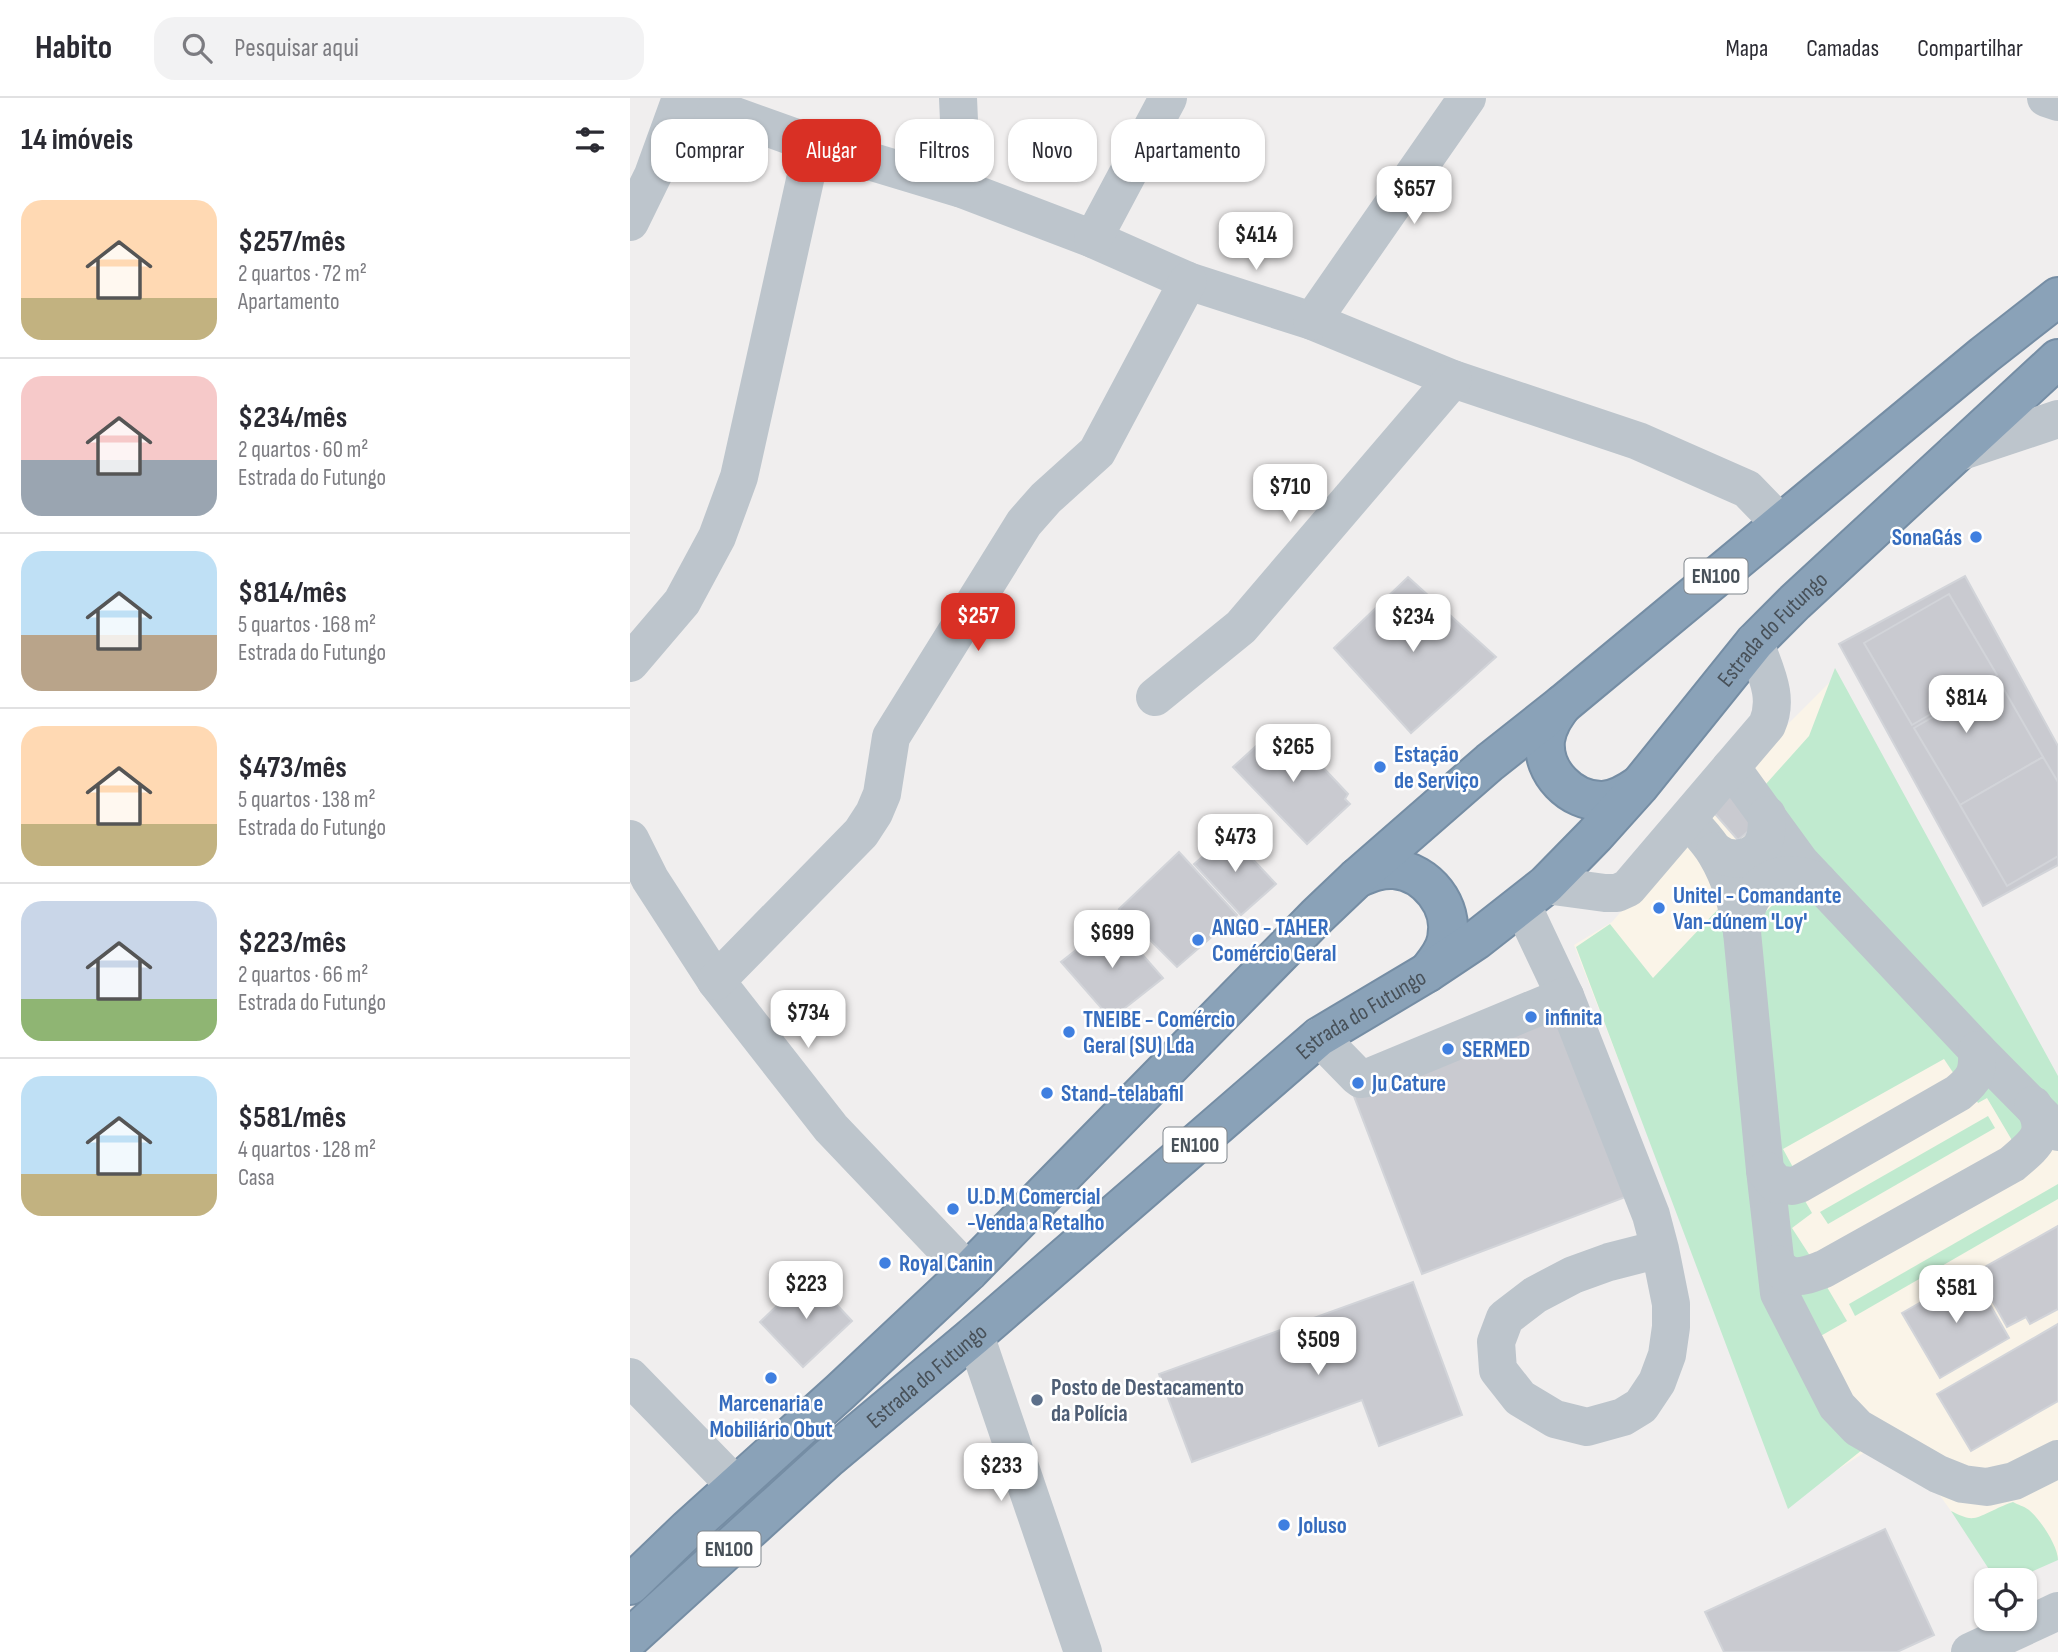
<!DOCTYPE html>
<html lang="pt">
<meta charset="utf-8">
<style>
:root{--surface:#fff;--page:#f2f2f3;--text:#2b2b33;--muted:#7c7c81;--line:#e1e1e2;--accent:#d93025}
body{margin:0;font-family:"Sofia Sans Condensed",sans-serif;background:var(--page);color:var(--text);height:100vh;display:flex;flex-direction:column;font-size:26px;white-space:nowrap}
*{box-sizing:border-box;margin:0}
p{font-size:23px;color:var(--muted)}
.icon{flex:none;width:38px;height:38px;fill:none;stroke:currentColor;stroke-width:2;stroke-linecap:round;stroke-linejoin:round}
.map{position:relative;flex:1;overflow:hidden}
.panel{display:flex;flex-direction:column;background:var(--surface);width:630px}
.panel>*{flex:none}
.guide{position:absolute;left:21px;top:21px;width:665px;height:63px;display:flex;gap:14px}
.fabs{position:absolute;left:1344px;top:1470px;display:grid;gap:14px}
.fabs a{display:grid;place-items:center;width:63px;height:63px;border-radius:14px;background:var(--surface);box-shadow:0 2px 5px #0004;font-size:35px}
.price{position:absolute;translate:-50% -60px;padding:0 16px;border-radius:14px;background:#fff;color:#222;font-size:23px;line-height:46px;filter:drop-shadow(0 2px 4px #0008)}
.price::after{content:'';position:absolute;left:50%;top:42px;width:21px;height:16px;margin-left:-10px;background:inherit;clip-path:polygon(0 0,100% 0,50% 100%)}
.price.on{background:var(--accent);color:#fff}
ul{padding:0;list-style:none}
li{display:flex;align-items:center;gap:21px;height:175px;padding:0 21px}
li+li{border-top:2px solid var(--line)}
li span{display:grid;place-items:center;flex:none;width:196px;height:140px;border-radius:21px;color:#555}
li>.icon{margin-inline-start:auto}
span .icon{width:84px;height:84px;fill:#fffc;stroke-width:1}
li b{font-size:30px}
h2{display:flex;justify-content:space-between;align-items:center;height:84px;padding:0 21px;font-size:30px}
.chip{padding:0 24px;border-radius:21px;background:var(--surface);box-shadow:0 2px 5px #0004;font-size:24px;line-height:63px}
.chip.on{background:var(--accent);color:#fff}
header{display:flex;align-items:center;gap:42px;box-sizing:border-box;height:98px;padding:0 35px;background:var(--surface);border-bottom:2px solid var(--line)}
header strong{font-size:33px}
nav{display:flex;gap:38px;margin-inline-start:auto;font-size:24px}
.search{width:490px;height:63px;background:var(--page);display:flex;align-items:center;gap:18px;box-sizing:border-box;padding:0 24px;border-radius:21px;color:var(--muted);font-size:26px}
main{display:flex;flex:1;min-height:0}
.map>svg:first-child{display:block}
</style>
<header>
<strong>Habito</strong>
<div class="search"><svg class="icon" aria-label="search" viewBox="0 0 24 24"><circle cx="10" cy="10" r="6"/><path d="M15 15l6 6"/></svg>Pesquisar aqui</div>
<nav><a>Mapa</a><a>Camadas</a><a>Compartilhar</a></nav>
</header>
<main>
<section class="panel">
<h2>14 imóveis<svg class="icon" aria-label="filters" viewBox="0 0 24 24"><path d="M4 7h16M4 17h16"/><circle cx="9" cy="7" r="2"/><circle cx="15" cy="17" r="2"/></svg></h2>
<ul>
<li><span style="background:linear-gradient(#ffd9b3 70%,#c2b280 0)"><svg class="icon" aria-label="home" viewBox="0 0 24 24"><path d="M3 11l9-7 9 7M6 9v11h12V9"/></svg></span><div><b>$257/mês</b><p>2 quartos · 72 m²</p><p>Apartamento</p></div></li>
<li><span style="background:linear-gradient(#f6c9c9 60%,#9aa5b1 0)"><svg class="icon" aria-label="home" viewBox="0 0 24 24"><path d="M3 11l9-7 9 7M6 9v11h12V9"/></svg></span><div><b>$234/mês</b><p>2 quartos · 60 m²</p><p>Estrada do Futungo</p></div></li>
<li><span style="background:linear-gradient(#bfe0f5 60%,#b9a48a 0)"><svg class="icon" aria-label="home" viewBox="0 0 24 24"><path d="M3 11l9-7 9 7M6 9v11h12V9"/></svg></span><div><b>$814/mês</b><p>5 quartos · 168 m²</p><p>Estrada do Futungo</p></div></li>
<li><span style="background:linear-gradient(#ffd9b3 70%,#c2b280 0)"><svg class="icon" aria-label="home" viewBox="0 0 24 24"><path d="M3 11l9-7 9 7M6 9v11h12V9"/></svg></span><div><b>$473/mês</b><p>5 quartos · 138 m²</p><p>Estrada do Futungo</p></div></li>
<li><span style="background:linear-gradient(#c9d6e8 70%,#8fb573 0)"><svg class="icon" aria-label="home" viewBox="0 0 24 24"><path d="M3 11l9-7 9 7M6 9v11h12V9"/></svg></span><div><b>$223/mês</b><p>2 quartos · 66 m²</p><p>Estrada do Futungo</p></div></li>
<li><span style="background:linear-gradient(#bfe0f5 70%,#c2b280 0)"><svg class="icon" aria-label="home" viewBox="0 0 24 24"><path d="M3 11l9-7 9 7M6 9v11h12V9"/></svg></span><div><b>$581/mês</b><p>4 quartos · 128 m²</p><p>Casa</p></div></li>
</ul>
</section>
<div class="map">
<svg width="1428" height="1554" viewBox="0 0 1428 1554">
<rect width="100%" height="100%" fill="#f0eeee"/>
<polygon fill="#faf4e8" points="1206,578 1428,984 1428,1459 1371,1482 1295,1377 1243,1349 1159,1403 944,847 982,824 1127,657"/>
<g fill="#c0eacf">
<polygon points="1205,570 1428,978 1428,1008 1176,753 1136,686 1179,638"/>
<polygon points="1162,795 1177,796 1339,957 1326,979 1314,961 1153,1051 1165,1073 1152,1073 1129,820 1149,801"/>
<polygon points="1092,807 1132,1200 1237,1348 1158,1411 946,849 980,826 1023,880"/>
<polygon points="1360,980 1397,1012 1386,1049 1357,1000 1348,1005 1344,998"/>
<polygon points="1358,1018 1365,1030 1198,1126 1190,1114"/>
<polygon points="1428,1086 1428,1101 1225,1218 1219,1206"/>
<polygon points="1171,1096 1182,1115 1162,1130 1184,1164 1159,1168 1157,1100"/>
<polygon points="1194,1184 1217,1223 1180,1244 1162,1201"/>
<path d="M1383 1404C1388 1407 1394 1408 1399 1412 1410 1421 1428 1448 1428 1462L1383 1482H1366L1321 1413C1327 1416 1336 1421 1344 1420 1352 1419 1372 1407 1383 1404Z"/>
</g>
<g fill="#c9cad0" stroke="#d2d4d9" stroke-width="2">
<polygon points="1335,478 1428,648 1428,767 1353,808 1209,546"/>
<polygon points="778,479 866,559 781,635 704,550"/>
<polygon points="1319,496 1367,577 1282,627 1234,545"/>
<polygon points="1368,581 1413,659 1330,707 1284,630"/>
<polygon points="646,630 651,635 656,630 718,696 715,701 720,706 677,746 603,669"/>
<polygon points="1413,659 1428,684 1428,758 1377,788 1330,707"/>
<polygon points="1105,687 1134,720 1108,742 1079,709"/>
<polygon points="599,736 646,786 611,817 564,766"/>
<polygon points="549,754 607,817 547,869 489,811"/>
<polygon points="483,823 533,880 481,921 431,864"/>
<polygon points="937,913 1006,1095 792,1176 722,993"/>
<polygon points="1428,1128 1428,1211 1400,1226 1396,1219 1377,1229 1346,1174"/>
<polygon points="1342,1175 1379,1240 1310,1280 1272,1215"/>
<polygon points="179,1177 222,1223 173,1269 130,1224"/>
<polygon points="783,1184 832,1317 749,1348 732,1302 562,1364 529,1276"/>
<polygon points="1428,1226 1428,1303 1341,1353 1307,1296"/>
<polygon points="1255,1431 1304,1537 1267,1554 1094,1554 1075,1514"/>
</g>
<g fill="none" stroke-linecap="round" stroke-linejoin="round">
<g stroke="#758da4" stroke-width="42">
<g id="highway">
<path d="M932 607C924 618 917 628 915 642 912 674 941 704 973 703 987 702 998 695 1008 688"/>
<path d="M727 780C739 775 750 770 764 771 797 774 824 808 817 841 815 854 806 864 798 874"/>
<polyline points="0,1487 58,1431 211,1293 338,1174 687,818 727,780 860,664 932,607 1354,257 1428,199"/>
<path id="s1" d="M0 1540 197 1361 345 1237 689 939 798 874 846 842 916 787 965 737 1009 688 1125 544 1165 504 1428 261"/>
</g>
</g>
<g stroke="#bdc5cc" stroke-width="38">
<polyline points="55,0 183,46 332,91 463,141 558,183 682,223 823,281 1008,343 1117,391 1150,425"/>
<polyline points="328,0 332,91"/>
<polyline points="1416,0 1428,4"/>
<polyline points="0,124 23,77 51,0"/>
<polyline points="463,141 538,0"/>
<polyline points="682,223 837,0"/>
<polyline points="1326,355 1428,321"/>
<polyline points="0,565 52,504 87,439 109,379 183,46"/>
<polyline points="525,599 611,529 823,281"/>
<polyline points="1101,669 1170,764 1347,952 1428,1034"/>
<path d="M1058 721C1067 732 1079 743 1086 756 1101 781 1107 806 1112 834L1135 1072 1149 1195 1207 1308 1228 1330 1308 1376 1333 1386 1357 1389 1384 1383 1428 1361"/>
<polyline points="0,741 20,781 86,883 201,1030 338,1174"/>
<path d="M1085 753C1101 766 1128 762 1135 740 1137 733 1137 725 1137 717"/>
<path d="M916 787 975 795H987L998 790 1137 627C1150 598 1134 572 1125 544"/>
<polyline points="892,807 935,898 1021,1117 1030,1151 1041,1206 1041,1229 1037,1257 1027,1284 1011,1308 993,1319 957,1329 925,1321 890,1300 868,1272 866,1244 875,1220 905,1197 943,1177 979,1164 1030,1151"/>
<path d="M1112 834C1116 789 1143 766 1188 783"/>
<polyline points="86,883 231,735 244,715 252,696 261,639 394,425 416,400 467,354 558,183"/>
<polyline points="689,939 727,978 731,981 737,980 935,898"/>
<path d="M1135 1072 1146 1086 1162 1088 1169 1086 1328 995C1345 981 1348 975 1347 952"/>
<path d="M1146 1166C1161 1185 1174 1178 1194 1171L1382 1066C1404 1047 1421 1036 1403 1007"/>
<polyline points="345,1237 453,1554"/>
<polyline points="0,1279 105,1387"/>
<polyline points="1340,1554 1428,1513"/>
</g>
<use href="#highway" stroke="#8aa2b8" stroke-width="38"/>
</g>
<g fill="#3f7fe0" stroke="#fff" stroke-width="2.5">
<circle cx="1346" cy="439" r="7"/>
<circle cx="750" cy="669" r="7"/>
<circle cx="1029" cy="810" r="7"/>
<circle cx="568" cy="842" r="7"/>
<circle cx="901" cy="919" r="7"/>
<circle cx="439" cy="934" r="7"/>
<circle cx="818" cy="951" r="7"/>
<circle cx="728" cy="985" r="7"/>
<circle cx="417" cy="995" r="7"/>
<circle cx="323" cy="1111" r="7"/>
<circle cx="255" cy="1165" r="7"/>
<circle cx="141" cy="1280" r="7"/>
<circle cx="654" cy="1427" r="7"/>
</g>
<circle fill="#5c6f8a" stroke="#fff" stroke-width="2.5" cx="407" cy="1302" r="7"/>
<g text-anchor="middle" stroke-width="5" stroke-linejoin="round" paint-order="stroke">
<g fill="#fff" stroke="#7f858b" stroke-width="2">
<rect x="1054.5" y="460.5" width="63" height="35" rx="5"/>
<rect x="533.5" y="1029.5" width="63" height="35" rx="5"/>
<rect x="67.5" y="1433.5" width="63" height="35" rx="5"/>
</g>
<g font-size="21" font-weight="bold" fill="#485159">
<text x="1086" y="485">EN100</text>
<text x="565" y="1054">EN100</text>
<text x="99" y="1458">EN100</text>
</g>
<g font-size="23" font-weight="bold" fill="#366cbe" stroke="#fff" text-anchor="start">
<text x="1332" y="447" text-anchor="end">SonaGás</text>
<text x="764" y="664">Estação<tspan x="764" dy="26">de Serviço</tspan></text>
<text x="1043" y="805">Unitel - Comandante<tspan x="1043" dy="26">Van-dúnem 'Loy'</tspan></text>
<text x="582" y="837">ANGO - TAHER<tspan x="582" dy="26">Comércio Geral</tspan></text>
<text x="915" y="927">infinita</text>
<text x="453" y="929">TNEIBE - Comércio<tspan x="453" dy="26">Geral (SU) Lda</tspan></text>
<text x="832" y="959">SERMED</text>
<text x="742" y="993">Ju Cature</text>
<text x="431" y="1003">Stand-telabafil</text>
<text x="337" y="1106">U.D.M Comercial<tspan x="337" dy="26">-Venda a Retalho</tspan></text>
<text x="269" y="1173">Royal Canin</text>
<text x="141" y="1313" text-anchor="middle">Marcenaria e<tspan x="141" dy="26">Mobiliário Obut</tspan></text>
<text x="668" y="1435">Joluso</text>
</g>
<g font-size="23" fill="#485159" stroke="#fff">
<text dy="8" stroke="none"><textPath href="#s1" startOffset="1530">Estrada do Futungo</textPath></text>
<text dy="8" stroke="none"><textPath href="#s1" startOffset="962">Estrada do Futungo</textPath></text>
<text dy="8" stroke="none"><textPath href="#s1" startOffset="396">Estrada do Futungo</textPath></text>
</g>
<g font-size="23" font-weight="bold" fill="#4e5e75" stroke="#fff" text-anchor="start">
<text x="421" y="1297">Posto de Destacamento<tspan x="421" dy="26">da Polícia</tspan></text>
</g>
</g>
</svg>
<div class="fabs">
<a><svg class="icon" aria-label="locate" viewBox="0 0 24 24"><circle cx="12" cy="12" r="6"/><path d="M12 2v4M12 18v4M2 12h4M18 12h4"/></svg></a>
</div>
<b class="price" style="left:784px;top:128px">$657</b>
<b class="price" style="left:626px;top:174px">$414</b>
<b class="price" style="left:660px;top:426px">$710</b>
<b class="price on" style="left:348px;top:555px">$257</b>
<b class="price" style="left:783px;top:556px">$234</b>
<b class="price" style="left:1336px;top:637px">$814</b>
<b class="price" style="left:663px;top:686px">$265</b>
<b class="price" style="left:605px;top:776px">$473</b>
<b class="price" style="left:482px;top:872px">$699</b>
<b class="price" style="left:178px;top:952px">$734</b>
<b class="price" style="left:176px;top:1223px">$223</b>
<b class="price" style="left:1326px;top:1227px">$581</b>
<b class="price" style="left:688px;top:1279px">$509</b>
<b class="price" style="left:371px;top:1405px">$233</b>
<div class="guide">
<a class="chip">Comprar</a>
<a class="chip on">Alugar</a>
<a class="chip">Filtros</a>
<a class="chip">Novo</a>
<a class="chip">Apartamento</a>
</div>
</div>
</main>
